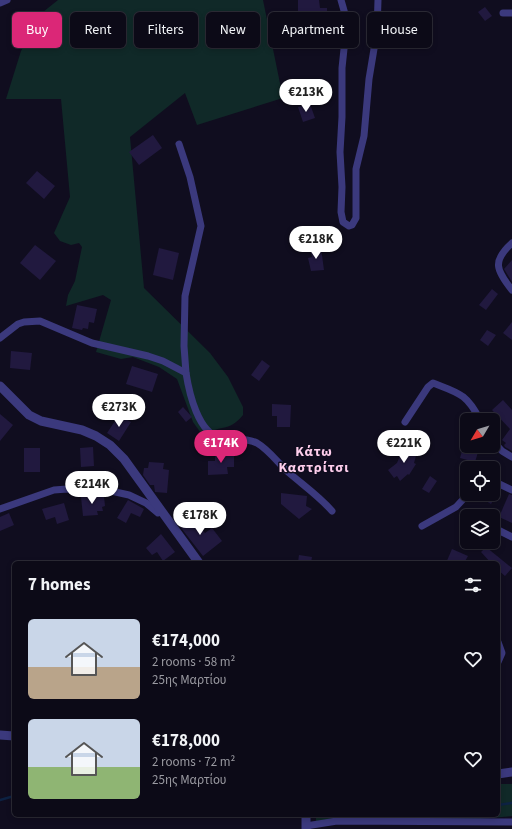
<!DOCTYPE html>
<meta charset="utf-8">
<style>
:root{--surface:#0c0a17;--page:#1a1824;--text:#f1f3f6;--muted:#9a9aa1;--line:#2c2b36;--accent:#db2777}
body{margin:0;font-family:"Source Sans 3",sans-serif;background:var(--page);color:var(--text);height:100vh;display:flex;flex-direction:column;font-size:15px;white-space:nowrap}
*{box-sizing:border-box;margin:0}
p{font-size:13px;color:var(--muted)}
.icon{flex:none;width:22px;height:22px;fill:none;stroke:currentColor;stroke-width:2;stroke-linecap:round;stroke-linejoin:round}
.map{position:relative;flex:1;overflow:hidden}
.side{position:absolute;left:12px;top:561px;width:488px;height:256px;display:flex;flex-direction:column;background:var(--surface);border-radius:6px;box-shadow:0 2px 6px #0003,0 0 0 1px var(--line)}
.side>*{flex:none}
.top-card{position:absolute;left:12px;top:12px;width:488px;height:36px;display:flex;gap:8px}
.needle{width:26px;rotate:232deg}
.tools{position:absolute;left:460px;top:413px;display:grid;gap:8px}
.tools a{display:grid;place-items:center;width:40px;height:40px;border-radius:6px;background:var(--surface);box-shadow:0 2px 6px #0003,0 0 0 1px var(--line);font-size:20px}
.price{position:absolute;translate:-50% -34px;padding:0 9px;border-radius:14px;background:#fff;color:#222;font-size:13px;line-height:26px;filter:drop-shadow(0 1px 2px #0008)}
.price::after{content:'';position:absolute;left:50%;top:24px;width:12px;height:9px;margin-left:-6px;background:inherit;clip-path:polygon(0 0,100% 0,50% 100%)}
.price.selected{background:var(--accent);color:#fff}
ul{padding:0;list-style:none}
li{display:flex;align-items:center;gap:12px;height:100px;padding:0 16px}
li span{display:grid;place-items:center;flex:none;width:112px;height:80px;border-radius:6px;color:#555}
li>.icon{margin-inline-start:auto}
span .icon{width:48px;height:48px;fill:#fffc;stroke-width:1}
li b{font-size:17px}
h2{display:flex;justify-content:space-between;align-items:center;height:48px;padding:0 16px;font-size:17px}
.tag{padding:0 14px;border-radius:6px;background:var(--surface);box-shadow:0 2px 6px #0003,0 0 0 1px var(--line);font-size:14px;line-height:36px}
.tag.selected{background:var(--accent);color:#fff}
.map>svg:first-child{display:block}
</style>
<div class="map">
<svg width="512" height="829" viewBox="0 0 512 829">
<rect width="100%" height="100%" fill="#100d1f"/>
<g fill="#102928">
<path d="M58 0H263L283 98 197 125 185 93 130 137 144 288 210 353 228 377 243 407V415C229 433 218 424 203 436L193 422 177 379 159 367 133 357 121 359 96 352 111 300 103 295 66 306 68 295 75 281 82 247 79 243 71 245 60 241 54 233 70 197 61 99H6L21 51 43 12Z"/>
<polygon points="498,784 512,784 512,816 481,819 316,821 316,815 498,815"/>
</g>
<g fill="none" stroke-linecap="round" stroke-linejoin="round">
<g stroke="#0d2243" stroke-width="2.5">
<polyline points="0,800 14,796"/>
<polyline points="498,805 512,803"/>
</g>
</g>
<g fill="#21193f">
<polygon points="298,0 319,0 320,8 327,8 327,17 309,20 309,14 298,14"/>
<polygon points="485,7 492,16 485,21 478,12"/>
<polygon points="310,104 315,118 303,122 298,107"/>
<polygon points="153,135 162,148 139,165 129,152"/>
<polygon points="37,171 55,186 44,199 26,183"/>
<polygon points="35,245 56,261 40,280 20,263"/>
<polygon points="159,248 179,253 173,280 153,275"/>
<polygon points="321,248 324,270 311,271 308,258 312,257 310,250"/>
<polygon points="512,260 512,282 504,269"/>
<polygon points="492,289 498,294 486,310 479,305"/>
<polygon points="77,305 97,309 94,323 89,322 88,329 83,328 82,330 72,328"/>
<polygon points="512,322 512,340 503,333"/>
<polygon points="487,330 496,335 488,346 480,340"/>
<polygon points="11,351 32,353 30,370 10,368"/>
<polygon points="262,360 270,366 259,381 251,375"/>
<polygon points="132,366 158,374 152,392 126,384"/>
<polygon points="503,400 512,410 512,451 505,447 504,445 506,443 502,440 510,429 492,410"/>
<polygon points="272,404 291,405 290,427 277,427 277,416 272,416"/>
<polygon points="183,407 192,417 186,422 178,412"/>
<polygon points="0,414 13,425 0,441"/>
<polygon points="119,415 131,422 119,441 107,433"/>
<polygon points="464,444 479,449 475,462 460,458"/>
<polygon points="404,446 413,449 413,454 416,456 414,463 416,464 409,475 408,474 400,481 397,476 394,478 388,470 397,463"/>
<polygon points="93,447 94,466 81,467 80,448"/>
<rect x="24" y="448" width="16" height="24"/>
<polygon points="234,453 234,467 227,467 228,474 208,475 208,461 215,461 215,454"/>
<polygon points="149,462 164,463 163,469 169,470 167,493 155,492 154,485 150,485 143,475 144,468 148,468"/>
<polygon points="430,476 437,481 429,493 422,489"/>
<polygon points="281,493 307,496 306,506 312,509 299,519 281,504"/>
<polygon points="475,494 497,494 491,504"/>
<polygon points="509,494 512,495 512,523 499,517"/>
<polygon points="104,496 105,506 102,507 103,511 97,511 98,515 83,516 81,497"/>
<polygon points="128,500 144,509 140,517 131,513 126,523 117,518"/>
<polygon points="64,503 69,520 57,524 55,517 46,520 42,509"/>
<polygon points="9,513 14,525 0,531 0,517"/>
<polygon points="190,516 205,533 212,528 222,541 203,556 178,524"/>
<polygon points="161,534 175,552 163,561 157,552 152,555 146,548"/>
<polygon points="486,547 512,568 505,576 498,570 498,563 491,563 481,552"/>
<polygon points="452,549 468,556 464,563 446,563"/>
<polygon points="299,555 312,557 311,563 298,562"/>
</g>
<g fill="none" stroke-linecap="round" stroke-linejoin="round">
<g stroke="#3b397d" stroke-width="7">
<polyline points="341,0 345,14 346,30 342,68 342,117 340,152 342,187 341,212 343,222 349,226 352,225 356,218 356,169 364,136 369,79 377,31 378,0"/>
<polyline points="0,3 7,0"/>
<polyline points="503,13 512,13"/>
<polyline points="179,144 190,177 201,226 185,296 184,346 186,373"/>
<path d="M512 243C492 261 496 270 512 290"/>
<path d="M0 338 18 324 24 322 40 321 92 343 148 356 163 361 186 373C189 392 198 434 221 438 233 441 245 437 257 443 269 450 278 463 288 472 303 485 319 496 332 511"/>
<path d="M405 422 428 387 433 383C459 393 467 394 480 420"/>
<polyline points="493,441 502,451 512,457"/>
<polyline points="493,481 512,490"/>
<polyline points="0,509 54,490 67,489 111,491 129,495 146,503 158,513 161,512"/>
<polyline points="422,526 456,507 468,494"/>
<polyline points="496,529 512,537"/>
<polyline points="498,642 502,653 498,662"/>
<polyline points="306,826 337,821 512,822"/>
</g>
<g stroke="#3b397d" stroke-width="9">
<polyline points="0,386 29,415 41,421 82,430 96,436 110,445 124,459 199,563"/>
<polyline points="0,735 14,736"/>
<polyline points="498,774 512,772"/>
<polyline points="306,829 306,815"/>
</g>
</g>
<g text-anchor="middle" stroke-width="3" stroke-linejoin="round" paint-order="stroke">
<g font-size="14" font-weight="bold" letter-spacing="1" fill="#feceec" stroke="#100d1f">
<text x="314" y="456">Κάτω<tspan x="314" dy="16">Καστρίτσι</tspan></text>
</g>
</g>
</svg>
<div class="tools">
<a><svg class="needle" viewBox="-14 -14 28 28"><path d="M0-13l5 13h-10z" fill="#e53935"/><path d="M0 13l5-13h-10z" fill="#9a9aa1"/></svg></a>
<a><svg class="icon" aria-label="locate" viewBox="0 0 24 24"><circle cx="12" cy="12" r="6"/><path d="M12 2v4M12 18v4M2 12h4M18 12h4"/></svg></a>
<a><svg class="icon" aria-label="layers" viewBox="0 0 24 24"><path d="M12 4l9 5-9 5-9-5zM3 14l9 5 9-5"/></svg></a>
</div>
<b class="price" style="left:306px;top:113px">€213K</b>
<b class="price" style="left:316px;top:260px">€218K</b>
<b class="price" style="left:119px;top:428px">€273K</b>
<b class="price selected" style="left:221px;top:464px">€174K</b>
<b class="price" style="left:404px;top:464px">€221K</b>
<b class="price" style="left:92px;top:505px">€214K</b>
<b class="price" style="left:200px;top:536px">€178K</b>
<div class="top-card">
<a class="tag selected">Buy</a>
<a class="tag">Rent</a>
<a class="tag">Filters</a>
<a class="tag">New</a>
<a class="tag">Apartment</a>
<a class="tag">House</a>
</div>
<section class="side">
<h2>7 homes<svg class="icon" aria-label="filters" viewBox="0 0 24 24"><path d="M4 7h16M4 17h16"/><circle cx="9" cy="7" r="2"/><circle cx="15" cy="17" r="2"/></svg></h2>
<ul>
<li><span style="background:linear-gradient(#c9d6e8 60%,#b9a48a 0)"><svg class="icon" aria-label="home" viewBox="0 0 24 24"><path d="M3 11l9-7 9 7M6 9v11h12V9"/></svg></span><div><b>€174,000</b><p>2 rooms · 58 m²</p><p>25ης Μαρτίου</p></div><svg class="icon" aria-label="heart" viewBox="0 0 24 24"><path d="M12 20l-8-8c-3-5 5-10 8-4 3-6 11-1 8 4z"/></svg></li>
<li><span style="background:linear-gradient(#c9d6e8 60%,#8fb573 0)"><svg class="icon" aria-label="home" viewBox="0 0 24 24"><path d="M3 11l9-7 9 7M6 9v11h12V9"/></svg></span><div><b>€178,000</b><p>2 rooms · 72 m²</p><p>25ης Μαρτίου</p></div><svg class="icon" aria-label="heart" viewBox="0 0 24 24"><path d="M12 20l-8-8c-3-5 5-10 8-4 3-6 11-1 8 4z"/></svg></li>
</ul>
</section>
</div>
